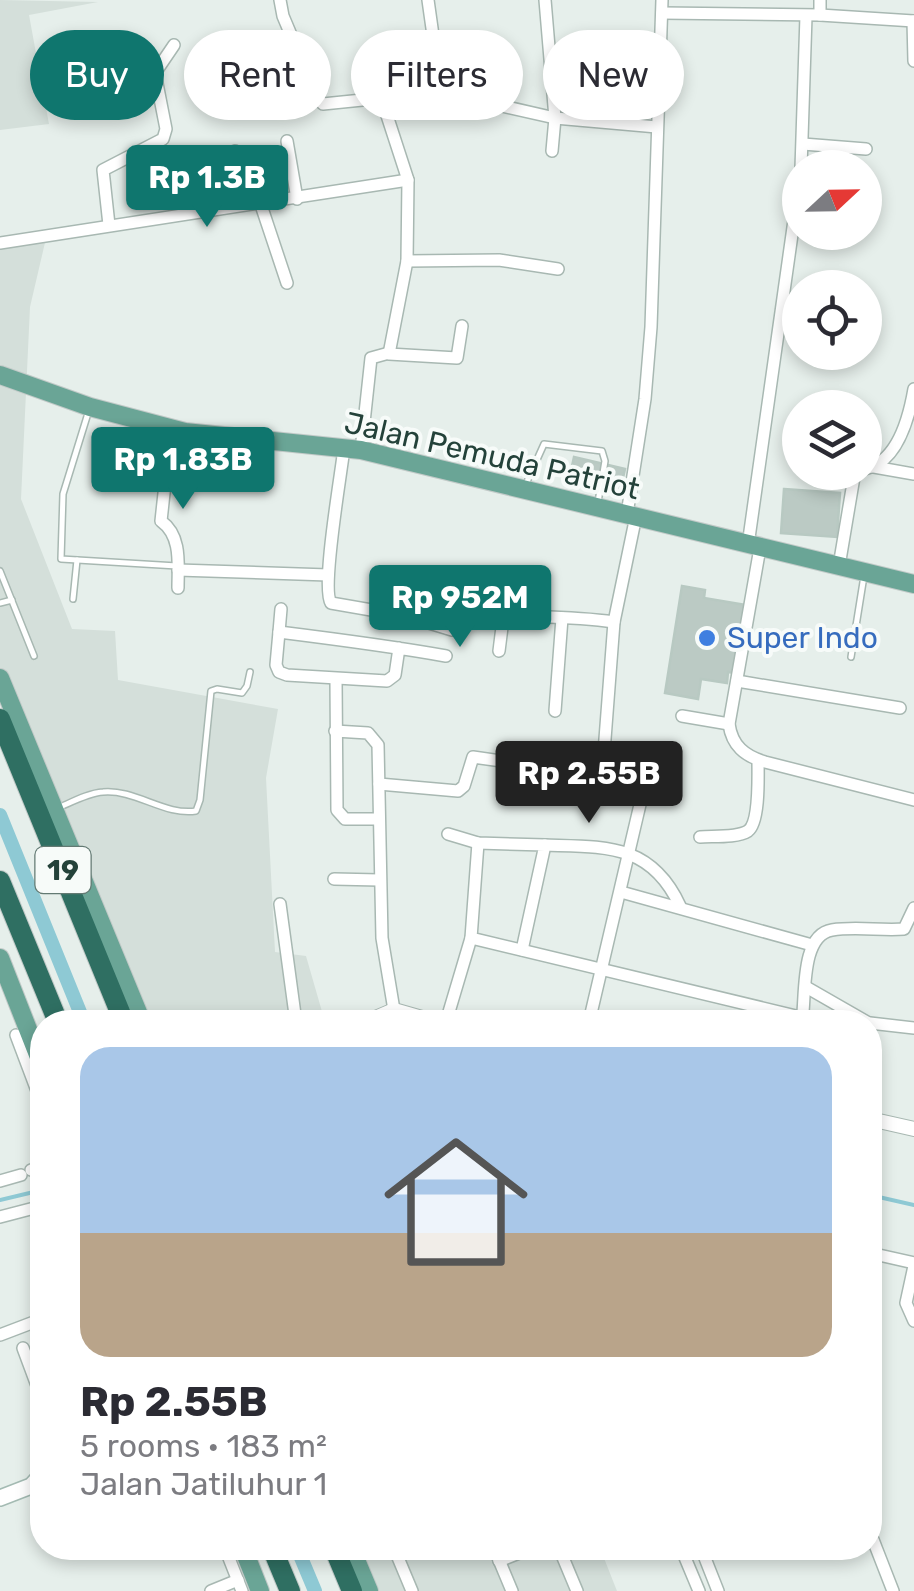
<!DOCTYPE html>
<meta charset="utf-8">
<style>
:root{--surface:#fff;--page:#f2f2f3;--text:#2b2b33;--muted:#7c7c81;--accent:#0f766e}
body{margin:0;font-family:Rubik,sans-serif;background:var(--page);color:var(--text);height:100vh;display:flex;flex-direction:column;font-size:38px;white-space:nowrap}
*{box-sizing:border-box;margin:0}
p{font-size:32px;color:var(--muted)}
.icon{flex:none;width:55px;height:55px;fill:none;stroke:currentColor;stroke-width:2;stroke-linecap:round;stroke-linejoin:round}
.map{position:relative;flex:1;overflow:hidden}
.panel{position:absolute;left:30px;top:1010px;width:852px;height:550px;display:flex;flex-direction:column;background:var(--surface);border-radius:40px;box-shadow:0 5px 15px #0003}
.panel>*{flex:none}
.hud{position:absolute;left:30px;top:30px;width:855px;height:90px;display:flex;gap:20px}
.needle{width:65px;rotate:68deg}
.buttons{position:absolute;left:782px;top:150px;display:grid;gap:20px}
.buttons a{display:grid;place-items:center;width:100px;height:100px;border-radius:50%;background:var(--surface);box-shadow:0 5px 15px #0003;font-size:50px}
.price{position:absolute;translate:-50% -85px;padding:0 22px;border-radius:10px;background:var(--accent);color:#fff;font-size:32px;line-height:65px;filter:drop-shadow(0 2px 5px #0008)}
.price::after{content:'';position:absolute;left:50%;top:60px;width:30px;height:22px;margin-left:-15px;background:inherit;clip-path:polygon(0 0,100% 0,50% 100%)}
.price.current{background:#222;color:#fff}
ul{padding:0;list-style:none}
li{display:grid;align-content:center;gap:20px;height:530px;padding:0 50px}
li span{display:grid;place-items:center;height:310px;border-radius:30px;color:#555}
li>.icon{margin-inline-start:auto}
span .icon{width:180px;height:180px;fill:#fffc;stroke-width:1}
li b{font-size:42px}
.pill{padding:0 35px;border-radius:45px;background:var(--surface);box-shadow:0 5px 15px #0003;font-size:35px;line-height:90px}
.pill.current{background:var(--accent);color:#fff}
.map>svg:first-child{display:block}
</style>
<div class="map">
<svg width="914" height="1591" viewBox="0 0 914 1591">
<rect width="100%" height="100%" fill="#e6efeb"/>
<g fill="#d4dfda">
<polygon points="0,0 98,2 29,15 49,124 0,130"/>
<polygon points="47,234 30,307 21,499 72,629 115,631 118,680 278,709 266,778 275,952 306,956 325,1022 142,1022 0,678 0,243"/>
<polygon points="351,1548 600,1548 617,1591 369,1591"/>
</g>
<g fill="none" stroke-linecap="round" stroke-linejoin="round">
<g stroke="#8ec9d4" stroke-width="4">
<polyline points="870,1195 914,1205"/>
<polyline points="0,1200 42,1190"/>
</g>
<g stroke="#8ec9d4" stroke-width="14">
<polyline points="0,815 84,1022"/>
<polyline points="297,1548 315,1591"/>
</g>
</g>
<g fill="#bbcac4" stroke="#b8c9c2" stroke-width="2.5">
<polygon points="574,457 625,469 620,491 569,480"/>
<polygon points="784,489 840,493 837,537 781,533"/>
<polygon points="682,586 705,590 704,598 746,605 735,673 728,672 727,683 701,679 698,699 665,693"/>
</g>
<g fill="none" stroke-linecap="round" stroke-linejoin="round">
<g stroke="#a8b8b2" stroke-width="8">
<g id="service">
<polyline points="89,410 63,494 61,559 177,566"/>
<polyline points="526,484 544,444 602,451 605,461 598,502"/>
<polyline points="0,571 34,656"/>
<polyline points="73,599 77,560"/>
<polyline points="0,603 12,600"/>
<polyline points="851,657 864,576"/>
<path d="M58 808C72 802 88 793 103 792 135 789 165 816 196 811L200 800 211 691 217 689 242 693 247 686 250 672"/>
</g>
</g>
<g stroke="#a8b8b2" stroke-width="14">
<g id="minor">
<polyline points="280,0 283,16 318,99 323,104 441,92 555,118 657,127"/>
<polyline points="428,0 441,92"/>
<polyline points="545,0 555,118 552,151"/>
<polyline points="662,13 820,15 914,21"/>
<polyline points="820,15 820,0"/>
<polyline points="913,21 914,61"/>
<polyline points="381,97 408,180 407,261 499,260 558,269"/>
<polyline points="287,141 297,199"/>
<polyline points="803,144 866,149"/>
<polyline points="235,151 243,204"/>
<polyline points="801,168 806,16"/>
<polyline points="260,202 287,283"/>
<polyline points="109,225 103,170 163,139 166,129 155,73 174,45"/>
<polyline points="0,243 408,180"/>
<polyline points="407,261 389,354 457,358 462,326"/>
<path d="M344 448C341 475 321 588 331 603L406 616 452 630C457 628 461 624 466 622 489 612 586 618 614 622"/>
<polyline points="361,450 371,358 389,353"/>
<polyline points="874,467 914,474"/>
<path d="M865 469C897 462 909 418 914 389"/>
<polyline points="627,514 645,399 651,327 662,0"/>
<polyline points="748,545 800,178"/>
<path d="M760 548 729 724C732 746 745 756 765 762L914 800"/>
<polyline points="839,566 854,477 857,472"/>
<polyline points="178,570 328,575"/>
<path d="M178 588C178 564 182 536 161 521L165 484 174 482 185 432"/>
<polyline points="279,632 281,609"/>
<path d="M399 648 395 675 387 681 287 675 279 672 276 665 279 632C335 639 391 646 446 656"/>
<polyline points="499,651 503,619"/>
<polyline points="336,679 337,810 345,819 379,819"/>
<polyline points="737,681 900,708"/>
<polyline points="555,711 562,618"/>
<polyline points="682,716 729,724"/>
<polyline points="335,731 368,733 378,745 382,938 394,1010"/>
<polyline points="379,784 458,791 464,786 473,757 593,774"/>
<polyline points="448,834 478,843 545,845 522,950"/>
<path d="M700 837C713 836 737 838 748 831 760 822 758 775 758 760"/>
<polyline points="478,843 471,938 821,1022"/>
<path d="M545 845C605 847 651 843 680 906"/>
<polyline points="334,879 379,880"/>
<polyline points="621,892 812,945"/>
<polyline points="280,904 296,1022"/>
<polyline points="806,987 867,1022"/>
<polyline points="446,1022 471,938"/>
<polyline points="589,1022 642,796 601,791 614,622 636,516"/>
<path d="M802 1022C806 997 800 935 832 930 856 926 881 931 904 929L914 908"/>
<polyline points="870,1023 914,1028"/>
<polyline points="16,1035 42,1104"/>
<polyline points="31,1170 42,1167"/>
<polyline points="0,1181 21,1175"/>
<polyline points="0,1217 42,1206"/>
<polyline points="870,1253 914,1263"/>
<polyline points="914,1266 906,1303 914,1321"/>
<polyline points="0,1335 42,1319"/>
<polyline points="23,1348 42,1399"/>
<polyline points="870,1532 893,1591"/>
<polyline points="225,1548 242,1591"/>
<polyline points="394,1548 412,1591"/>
<polyline points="494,1548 512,1591"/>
<polyline points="559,1548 577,1591"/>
<polyline points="681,1548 699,1591"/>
<polyline points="701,1548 718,1591"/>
<polyline points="499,1561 532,1548"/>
<polyline points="211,1591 238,1580"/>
</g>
</g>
<g stroke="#a8b8b2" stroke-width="16">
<g id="tertiary">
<polyline points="366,1022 394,1010 436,1022"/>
<polyline points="870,1119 914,1129"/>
</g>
</g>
<g stroke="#a4bbb3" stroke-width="18">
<polyline id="secondary" points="0,1498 31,1486 42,1474"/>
</g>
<g stroke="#c2cac8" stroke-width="20">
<g id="primary">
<polyline points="0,375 90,407 185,432 361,450 914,584"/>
<polyline points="0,678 142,1022"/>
<polyline points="0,958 42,1065"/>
<polyline points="243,1548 260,1591"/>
<polyline points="351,1548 369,1591"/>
</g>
</g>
<g stroke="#c2cac8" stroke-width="22">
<g id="motorway">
<polyline points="0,719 124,1022"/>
<polyline points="0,881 58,1022"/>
<polyline points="272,1548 290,1591"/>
<polyline points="334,1548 352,1591"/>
</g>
</g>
<use href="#service" stroke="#fff" stroke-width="5"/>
<use href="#minor" stroke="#fff" stroke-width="11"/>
<use href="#tertiary" stroke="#fff" stroke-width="14"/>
<use href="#secondary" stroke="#fff" stroke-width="15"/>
<use href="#primary" stroke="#6aa596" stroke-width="18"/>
<use href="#motorway" stroke="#2f6f62" stroke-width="20"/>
</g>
<circle fill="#3f7fe0" stroke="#f7fbf9" stroke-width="4" cx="707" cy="638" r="10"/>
<g text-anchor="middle" stroke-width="8" stroke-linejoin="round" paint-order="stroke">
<rect fill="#f7fbf9" stroke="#637a73" stroke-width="2.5" x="35.5" y="847" width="55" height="46" rx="8"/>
<g font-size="28" font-weight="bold" fill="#24423a">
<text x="63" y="880">19</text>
</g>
<g font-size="30" fill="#24423a" stroke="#f7fbf9">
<text transform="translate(492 456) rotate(13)" y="10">Jalan Pemuda Patriot</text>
</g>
<g font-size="30" fill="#366cbe" stroke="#f7fbf9" text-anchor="start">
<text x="727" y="648">Super Indo</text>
</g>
</g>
</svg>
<div class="buttons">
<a><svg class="needle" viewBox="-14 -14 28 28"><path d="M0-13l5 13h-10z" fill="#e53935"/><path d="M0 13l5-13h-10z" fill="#7c7c81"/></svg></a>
<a><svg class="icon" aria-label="locate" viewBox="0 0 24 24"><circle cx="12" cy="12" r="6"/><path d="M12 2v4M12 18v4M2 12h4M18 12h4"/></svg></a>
<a><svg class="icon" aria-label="layers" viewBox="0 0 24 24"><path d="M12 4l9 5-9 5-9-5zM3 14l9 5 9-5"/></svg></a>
</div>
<b class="price" style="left:207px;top:230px">Rp 1.3B</b>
<b class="price" style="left:183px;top:512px">Rp 1.83B</b>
<b class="price" style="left:460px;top:650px">Rp 952M</b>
<b class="price current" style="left:589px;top:826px">Rp 2.55B</b>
<div class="hud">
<a class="pill current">Buy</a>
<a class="pill">Rent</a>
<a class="pill">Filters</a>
<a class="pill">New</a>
</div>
<section class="panel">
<ul>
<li><span style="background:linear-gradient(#a9c7e8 60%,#b9a48a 0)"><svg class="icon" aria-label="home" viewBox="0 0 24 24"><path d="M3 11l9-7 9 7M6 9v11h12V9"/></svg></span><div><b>Rp 2.55B</b><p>5 rooms · 183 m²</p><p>Jalan Jatiluhur 1</p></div></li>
</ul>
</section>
</div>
